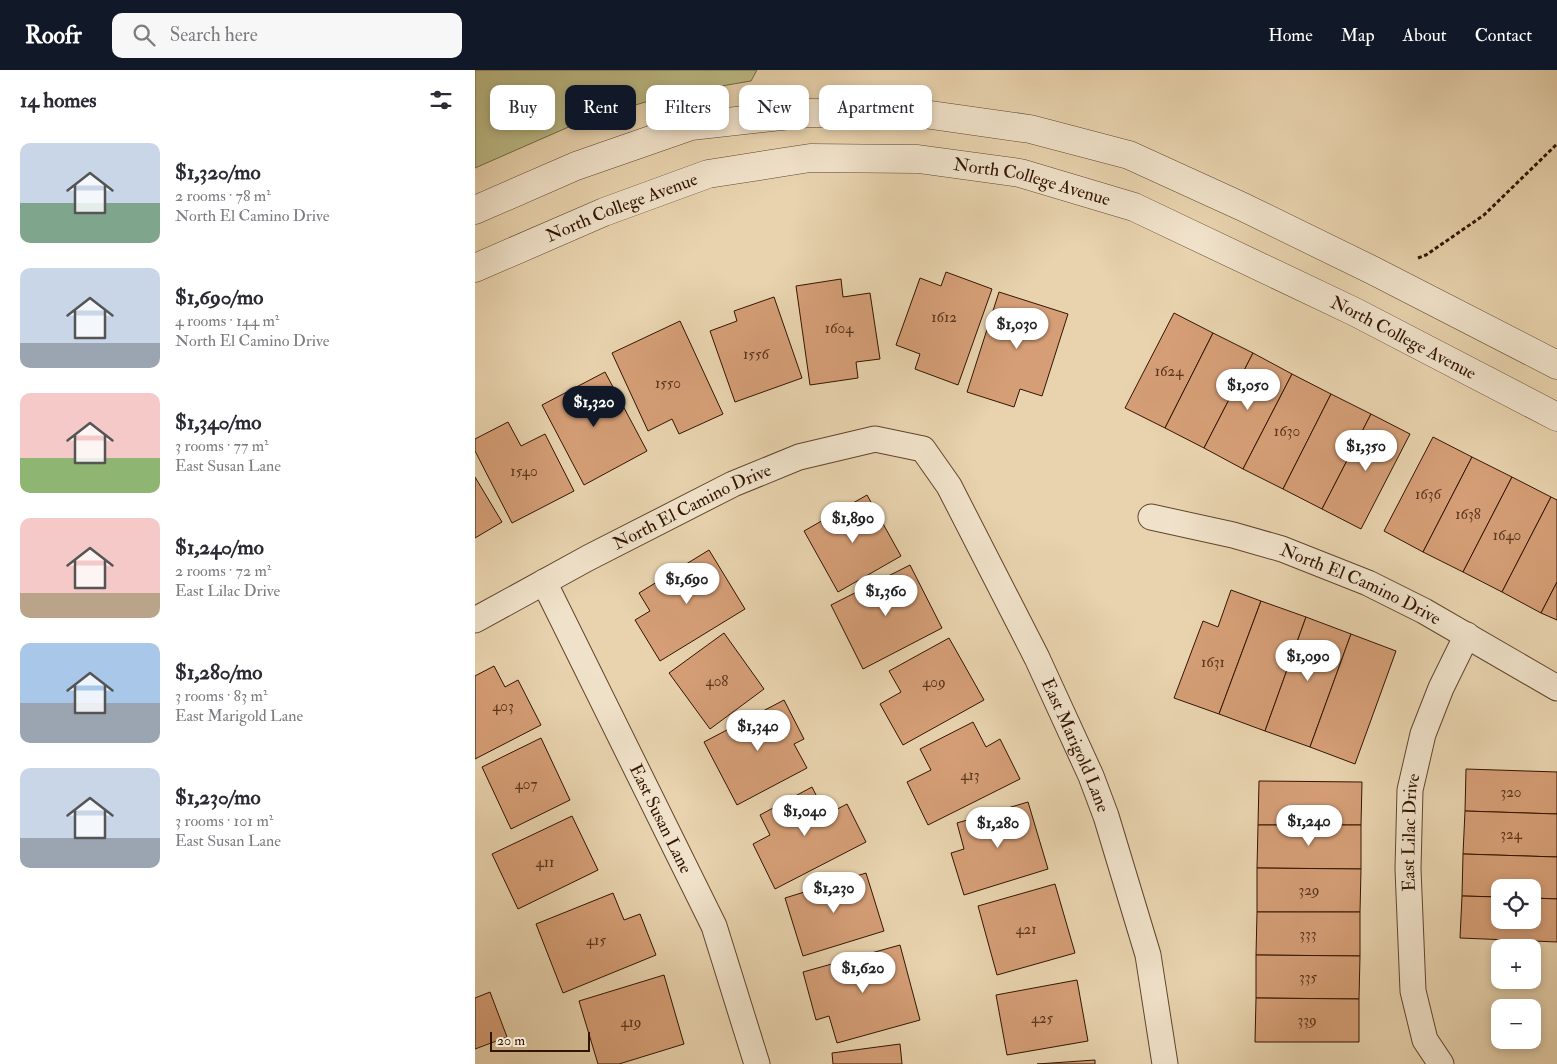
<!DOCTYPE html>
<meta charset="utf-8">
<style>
:root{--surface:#fff;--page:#f7f7f7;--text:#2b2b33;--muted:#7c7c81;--accent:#111827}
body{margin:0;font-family:"IM FELL Double Pica",serif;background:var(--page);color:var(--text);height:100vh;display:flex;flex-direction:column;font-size:19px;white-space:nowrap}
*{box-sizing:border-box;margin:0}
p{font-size:16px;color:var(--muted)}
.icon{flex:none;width:28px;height:28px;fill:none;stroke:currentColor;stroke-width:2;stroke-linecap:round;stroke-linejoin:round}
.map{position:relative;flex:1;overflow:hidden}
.sheet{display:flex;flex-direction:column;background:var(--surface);width:475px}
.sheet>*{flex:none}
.banner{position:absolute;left:15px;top:15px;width:475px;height:45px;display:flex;gap:10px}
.controls{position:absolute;left:1016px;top:809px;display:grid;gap:10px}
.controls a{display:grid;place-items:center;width:50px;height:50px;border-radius:10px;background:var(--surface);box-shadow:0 2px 8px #0003;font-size:25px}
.scale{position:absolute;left:15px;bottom:12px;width:100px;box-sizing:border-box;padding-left:5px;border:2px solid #321400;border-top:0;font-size:14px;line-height:18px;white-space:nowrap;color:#321400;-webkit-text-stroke:4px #f0e2ca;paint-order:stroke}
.price{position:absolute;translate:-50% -42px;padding:0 11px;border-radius:18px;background:#fff;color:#222;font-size:16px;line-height:32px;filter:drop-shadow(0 1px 2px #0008)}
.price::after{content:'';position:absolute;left:50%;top:30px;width:15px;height:11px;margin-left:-8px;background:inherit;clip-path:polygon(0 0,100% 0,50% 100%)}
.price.on{background:var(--accent);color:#fff}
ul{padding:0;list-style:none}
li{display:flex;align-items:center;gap:15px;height:125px;padding:0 20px}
li span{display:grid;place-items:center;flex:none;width:140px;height:100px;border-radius:10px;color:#555}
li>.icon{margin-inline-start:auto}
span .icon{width:60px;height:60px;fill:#fffc;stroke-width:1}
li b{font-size:21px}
h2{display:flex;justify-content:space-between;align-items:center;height:60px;padding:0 20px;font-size:21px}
.chip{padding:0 18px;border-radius:10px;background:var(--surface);box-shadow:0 2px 8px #0003;font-size:18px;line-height:45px}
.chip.on{background:var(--accent);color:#fff}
header{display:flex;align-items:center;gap:30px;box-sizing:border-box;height:70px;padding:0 25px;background:var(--accent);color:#fff}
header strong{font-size:24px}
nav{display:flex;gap:28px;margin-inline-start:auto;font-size:18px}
.search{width:350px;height:45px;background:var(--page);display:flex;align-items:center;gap:12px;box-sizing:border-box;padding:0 18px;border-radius:10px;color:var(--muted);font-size:19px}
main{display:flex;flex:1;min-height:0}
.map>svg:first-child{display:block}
</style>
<header>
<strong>Roofr</strong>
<div class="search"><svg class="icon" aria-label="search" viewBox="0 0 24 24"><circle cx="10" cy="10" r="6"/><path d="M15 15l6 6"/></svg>Search here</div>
<nav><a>Home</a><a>Map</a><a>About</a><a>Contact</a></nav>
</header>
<main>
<section class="sheet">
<h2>14 homes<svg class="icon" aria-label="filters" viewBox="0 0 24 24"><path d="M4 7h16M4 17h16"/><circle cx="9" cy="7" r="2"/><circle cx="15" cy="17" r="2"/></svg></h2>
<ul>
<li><span style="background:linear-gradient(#c9d6e8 60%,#7fa58c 0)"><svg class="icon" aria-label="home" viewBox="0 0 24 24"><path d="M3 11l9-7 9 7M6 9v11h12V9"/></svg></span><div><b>$1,320/mo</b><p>2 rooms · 78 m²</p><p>North El Camino Drive</p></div></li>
<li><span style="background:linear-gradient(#c9d6e8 75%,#9aa5b1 0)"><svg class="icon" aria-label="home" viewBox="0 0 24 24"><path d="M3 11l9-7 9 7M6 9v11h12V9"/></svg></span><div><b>$1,690/mo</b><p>4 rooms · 144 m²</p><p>North El Camino Drive</p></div></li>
<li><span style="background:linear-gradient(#f6c9c9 65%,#8fb573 0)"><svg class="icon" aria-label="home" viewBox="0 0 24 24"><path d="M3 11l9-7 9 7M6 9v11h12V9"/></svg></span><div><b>$1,340/mo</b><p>3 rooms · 77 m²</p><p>East Susan Lane</p></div></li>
<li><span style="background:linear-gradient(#f6c9c9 75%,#b9a48a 0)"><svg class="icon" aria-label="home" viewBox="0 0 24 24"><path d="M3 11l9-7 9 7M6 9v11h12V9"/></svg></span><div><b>$1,240/mo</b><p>2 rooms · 72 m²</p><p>East Lilac Drive</p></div></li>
<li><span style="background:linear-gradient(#a9c7e8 60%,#9aa5b1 0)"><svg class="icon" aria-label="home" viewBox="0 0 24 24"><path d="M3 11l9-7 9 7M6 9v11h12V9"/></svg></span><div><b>$1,280/mo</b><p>3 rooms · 83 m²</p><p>East Marigold Lane</p></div></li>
<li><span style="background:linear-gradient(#c9d6e8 70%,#9aa5b1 0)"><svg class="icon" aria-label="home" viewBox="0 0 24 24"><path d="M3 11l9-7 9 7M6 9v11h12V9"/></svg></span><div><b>$1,230/mo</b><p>3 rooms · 101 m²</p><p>East Susan Lane</p></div></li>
</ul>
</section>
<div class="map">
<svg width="1082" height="994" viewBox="0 0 1082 994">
<rect width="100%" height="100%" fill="#e8d3ae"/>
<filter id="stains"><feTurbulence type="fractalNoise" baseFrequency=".004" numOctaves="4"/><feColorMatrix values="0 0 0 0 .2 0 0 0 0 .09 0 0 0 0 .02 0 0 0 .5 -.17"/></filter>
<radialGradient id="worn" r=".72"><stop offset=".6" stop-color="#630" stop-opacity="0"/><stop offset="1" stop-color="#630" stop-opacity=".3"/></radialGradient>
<polygon fill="#bcbb86" stroke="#776843" points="0,0 282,0 276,11 193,25 105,52 0,98"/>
<g fill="#d59e76" stroke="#321400">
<polygon points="471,202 517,219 483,315 440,299 445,284 421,275 445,208 466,216"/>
<polygon points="366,209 368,227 395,223 405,289 381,292 383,308 335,315 321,216"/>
<polygon points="524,222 593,244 567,326 545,319 539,337 492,322"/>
<polygon points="299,227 327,308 260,332 235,261 262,251 259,241"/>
<polygon points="699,243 738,263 690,358 650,338"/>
<polygon points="205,251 248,344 204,364 197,349 173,361 137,283"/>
<polygon points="738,263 778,283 729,378 690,358"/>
<polygon points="778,283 817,304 768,399 729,378"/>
<polygon points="130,302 172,381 109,415 67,335"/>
<polygon points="817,304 856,324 808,419 768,399"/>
<polygon points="856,324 896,344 847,439 808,419"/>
<polygon points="896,344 935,364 886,459 847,439"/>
<polygon points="33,352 46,376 70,364 99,421 37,453 0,381 0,369"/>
<polygon points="958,367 997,387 948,482 909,461"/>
<polygon points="997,387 1037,407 988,502 948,482"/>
<polygon points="0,407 27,452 0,468"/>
<polygon points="1037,407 1076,427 1027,522 988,502"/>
<polygon points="392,425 426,486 363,522 329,461"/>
<polygon points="1076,427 1082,430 1082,512 1066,543 1027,522"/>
<polygon points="234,480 270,539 185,591 160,550 175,541 164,523"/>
<polygon points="435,495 467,558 388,599 356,535"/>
<polygon points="1082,512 1082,550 1066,543"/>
<polygon points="756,520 786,531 744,644 699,628 728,551 743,557"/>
<polygon points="786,531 831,547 790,661 744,644"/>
<polygon points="831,547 876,564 835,677 790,661"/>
<polygon points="249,563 289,619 235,659 194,603"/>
<polygon points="876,564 921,581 880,694 835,677"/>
<polygon points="474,568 509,630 428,675 405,634 426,622 414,601"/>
<polygon points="19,596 30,617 43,610 66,655 0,689 0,606"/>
<polygon points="309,630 329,669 319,674 332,698 262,735 229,672"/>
<polygon points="498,652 511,677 525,669 545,709 453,755 432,712 456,700 445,679"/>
<polygon points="66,668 95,730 36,759 7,697"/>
<polygon points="991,699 1082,702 1082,744 990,741"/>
<polygon points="784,711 887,712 886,755 783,755"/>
<polygon points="337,717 351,745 372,734 391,772 300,819 278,774 295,765 285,745"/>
<polygon points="553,732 573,799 489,825 476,783 489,779 482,753"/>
<polygon points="990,741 1082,744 1082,787 988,784"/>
<polygon points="97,746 123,800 43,839 17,784"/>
<polygon points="783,755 886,755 886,799 782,798"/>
<polygon points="988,784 1082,787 1082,829 1058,828 1058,818 1025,818 1025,827 987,826"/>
<polygon points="782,798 886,799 885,842 782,842"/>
<polygon points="391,803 409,861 328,886 310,828"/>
<polygon points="580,814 600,883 522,905 503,836"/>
<polygon points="138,823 149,850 165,844 181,885 88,923 61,854"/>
<polygon points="987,826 1025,827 1025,850 1058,850 1058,828 1082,829 1082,872 985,868"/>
<polygon points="782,842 885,842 885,886 781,885"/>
<polygon points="425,875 445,950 362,973 354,946 341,950 328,902"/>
<polygon points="781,885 885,886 884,929 781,928"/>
<polygon points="189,905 209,974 144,994 123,994 104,931"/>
<polygon points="602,910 613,971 532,985 521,925"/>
<polygon points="15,922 32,967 0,979 0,928"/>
<polygon points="781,928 884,929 884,972 780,972"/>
<polygon points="425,974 427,994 358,994 357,983"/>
<polygon points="620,990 620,994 562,994"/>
</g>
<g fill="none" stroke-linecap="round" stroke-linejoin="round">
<g stroke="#60442c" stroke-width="27">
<g id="minor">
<path id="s1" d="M676 447 758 465 807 479 893 513 949 541 1082 618"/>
<path id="s2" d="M69 512 239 856 282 994"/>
<path id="s3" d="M0 550 113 488 258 414 324 387 400 369 448 379 474 416 562 588 616 706 631 746 673 885 690 994"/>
<path id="s4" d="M966 994 950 970 938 921 933 799 935 720 948 664 966 618 992 565"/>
</g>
</g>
<g stroke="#60442c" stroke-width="29">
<g id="tertiary">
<polyline points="0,140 101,96 216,56 334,43 449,44 555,59 654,85 768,137 899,201 1082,295"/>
<path id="s5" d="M0 198 129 142 233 104 335 88 443 89 545 103 659 137 880 242 1082 347"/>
</g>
</g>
<polyline stroke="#321400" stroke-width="3" stroke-dasharray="4 2.5" stroke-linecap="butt" points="943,188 951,185 1009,145 1082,74"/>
<use href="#minor" stroke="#f0e2ca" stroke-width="25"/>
<use href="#tertiary" stroke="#f0e2ca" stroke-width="28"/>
</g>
<g text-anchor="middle" stroke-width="4.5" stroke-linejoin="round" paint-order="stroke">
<g font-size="15" fill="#5b361e">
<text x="469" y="252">1612</text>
<text x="364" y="263">1604</text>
<text x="281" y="289">1556</text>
<text x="694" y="306">1624</text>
<text x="193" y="318">1550</text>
<text x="812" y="366">1630</text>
<text x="49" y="406">1540</text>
<text x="953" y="429">1636</text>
<text x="993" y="449">1638</text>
<text x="1032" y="470">1640</text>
<text x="738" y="597">1631</text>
<text x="242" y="616">408</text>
<text x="459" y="617">409</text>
<text x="28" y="641">403</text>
<text x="495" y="710">413</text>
<text x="51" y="719">407</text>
<text x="1036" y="727">320</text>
<text x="1036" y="769">324</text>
<text x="70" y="797">411</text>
<text x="834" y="825">329</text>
<text x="551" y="864">421</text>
<text x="833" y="869">333</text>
<text x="121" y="875">415</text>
<text x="833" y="912">335</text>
<text x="567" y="953">425</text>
<text x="832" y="955">339</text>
<text x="156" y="957">419</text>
</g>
<g font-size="18" fill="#321400" stroke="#f0e2ca">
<text dy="6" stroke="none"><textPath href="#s5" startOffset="579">North College Avenue</textPath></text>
<text dy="6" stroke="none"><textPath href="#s5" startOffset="159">North College Avenue</textPath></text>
<text dy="6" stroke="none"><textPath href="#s5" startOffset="984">North College Avenue</textPath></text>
<text dy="6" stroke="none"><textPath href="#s3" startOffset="245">North El Camino Drive</textPath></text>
<text dy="6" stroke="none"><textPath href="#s1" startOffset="221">North El Camino Drive</textPath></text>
<text dy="6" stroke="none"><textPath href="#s3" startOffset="824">East Marigold Lane</textPath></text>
<text dy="6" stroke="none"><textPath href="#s2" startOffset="264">East Susan Lane</textPath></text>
<text dy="6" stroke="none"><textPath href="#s4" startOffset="238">East Lilac Drive</textPath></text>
</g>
</g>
<rect width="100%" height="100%" filter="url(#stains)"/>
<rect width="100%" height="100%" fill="url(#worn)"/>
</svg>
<div class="controls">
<a><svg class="icon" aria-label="locate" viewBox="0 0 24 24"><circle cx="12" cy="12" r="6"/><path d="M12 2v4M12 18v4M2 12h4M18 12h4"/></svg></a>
<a>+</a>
<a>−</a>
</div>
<div class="scale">20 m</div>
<b class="price" style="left:542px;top:280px">$1,030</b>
<b class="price" style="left:773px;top:341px">$1,050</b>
<b class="price on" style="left:119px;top:358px">$1,320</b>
<b class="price" style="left:891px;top:402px">$1,350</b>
<b class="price" style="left:378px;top:474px">$1,890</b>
<b class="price" style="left:212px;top:535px">$1,690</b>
<b class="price" style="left:411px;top:547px">$1,360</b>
<b class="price" style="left:833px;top:612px">$1,090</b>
<b class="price" style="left:283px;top:682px">$1,340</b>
<b class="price" style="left:330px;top:767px">$1,040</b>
<b class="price" style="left:834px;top:777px">$1,240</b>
<b class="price" style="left:523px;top:779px">$1,280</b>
<b class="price" style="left:359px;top:844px">$1,230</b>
<b class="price" style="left:388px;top:924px">$1,620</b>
<div class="banner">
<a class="chip">Buy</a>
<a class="chip on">Rent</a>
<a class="chip">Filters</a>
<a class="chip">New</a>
<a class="chip">Apartment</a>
</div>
</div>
</main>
